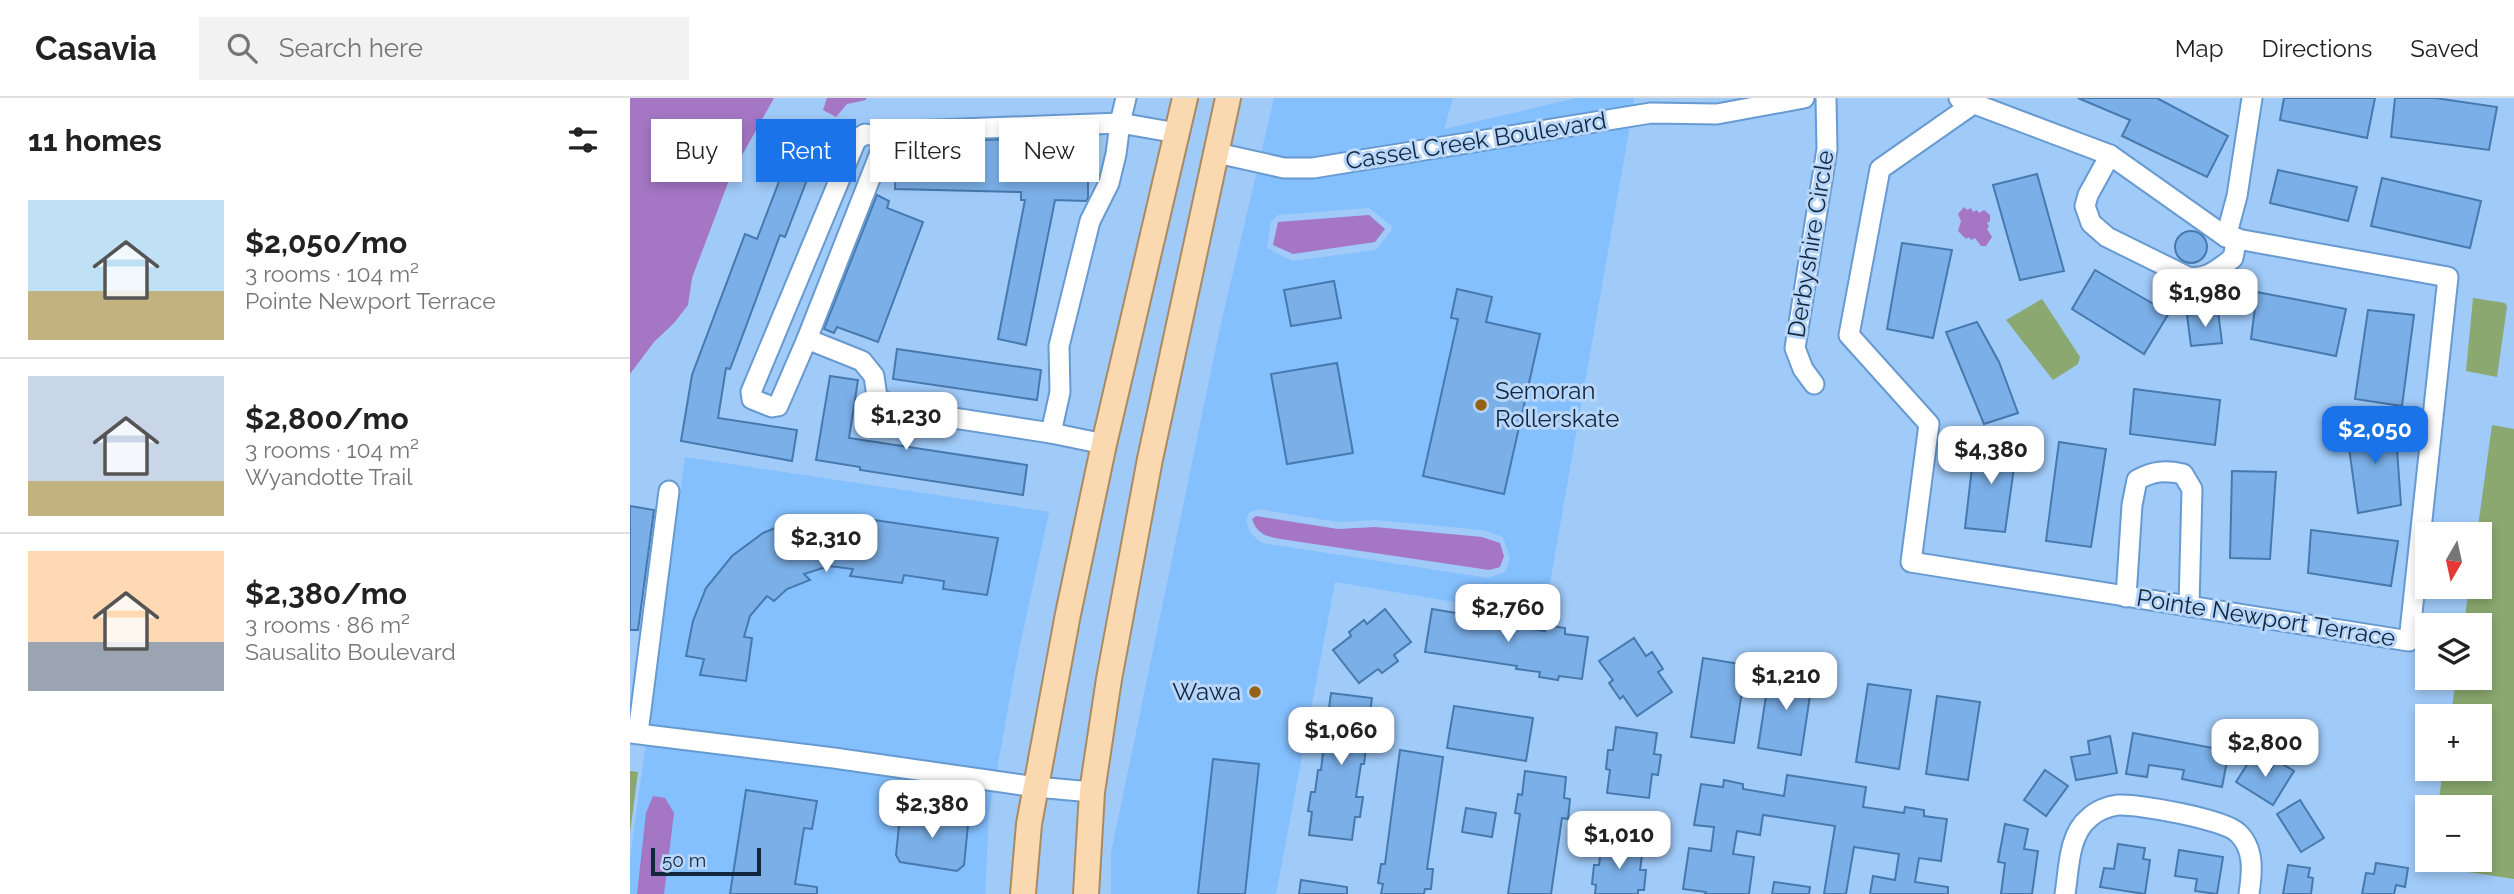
<!DOCTYPE html>
<meta charset="utf-8">
<style>
:root{--surface:#fff;--page:#f2f2f2;--text:#222;--muted:#767676;--line:#e0e0e0;--accent:#1a73e8}
body{margin:0;font-family:Raleway,sans-serif;background:var(--page);color:var(--text);height:100vh;display:flex;flex-direction:column;font-size:26px;white-space:nowrap}
*{box-sizing:border-box;margin:0}
p{font-size:23px;color:var(--muted)}
.icon{flex:none;width:38px;height:38px;fill:none;stroke:currentColor;stroke-width:2;stroke-linecap:round;stroke-linejoin:round}
.map{position:relative;flex:1;overflow:hidden}
.panel{display:flex;flex-direction:column;background:var(--surface);width:630px}
.panel>*{flex:none}
.banner{position:absolute;left:21px;top:21px;width:665px;height:63px;display:flex;gap:14px}
.needle{width:46px;rotate:189deg}
.buttons{position:absolute;left:1785px;top:424px;display:grid;gap:14px}
.buttons a{display:grid;place-items:center;width:77px;height:77px;border-radius:0px;background:var(--surface);box-shadow:0 4px 10px #0003;font-size:35px}
.scale{position:absolute;left:21px;bottom:18px;width:110px;box-sizing:border-box;padding-left:7px;border:4px solid #12273d;border-top:0;font-size:19px;line-height:24px;white-space:nowrap;color:#12273d;-webkit-text-stroke:5px #b7d6f9;paint-order:stroke}
.price{position:absolute;translate:-50% -60px;padding:0 16px;border-radius:14px;background:#fff;color:#222;font-size:23px;line-height:46px;filter:drop-shadow(0 2px 4px #0008)}
.price::after{content:'';position:absolute;left:50%;top:42px;width:21px;height:16px;margin-left:-10px;background:inherit;clip-path:polygon(0 0,100% 0,50% 100%)}
.price.on{background:var(--accent);color:#fff}
ul{padding:0;list-style:none}
li{display:flex;align-items:center;gap:21px;height:175px;padding:0 28px}
li+li{border-top:2px solid var(--line)}
li span{display:grid;place-items:center;flex:none;width:196px;height:140px;border-radius:0px;color:#555}
li>.icon{margin-inline-start:auto}
span .icon{width:84px;height:84px;fill:#fffc;stroke-width:1}
li b{font-size:30px}
h2{display:flex;justify-content:space-between;align-items:center;height:84px;padding:0 28px;font-size:30px}
.pill{padding:0 24px;border-radius:0px;background:var(--surface);box-shadow:0 4px 10px #0003;font-size:24px;line-height:63px}
.pill.on{background:var(--accent);color:#fff}
header{display:flex;align-items:center;gap:42px;box-sizing:border-box;height:98px;padding:0 35px;background:var(--surface);border-bottom:2px solid var(--line)}
header strong{font-size:33px}
nav{display:flex;gap:38px;margin-inline-start:auto;font-size:24px}
.search{width:490px;height:63px;background:var(--page);display:flex;align-items:center;gap:18px;box-sizing:border-box;padding:0 24px;border-radius:0px;color:var(--muted);font-size:26px}
main{display:flex;flex:1;min-height:0}
.map>svg:first-child{display:block}
</style>
<header>
<strong>Casavia</strong>
<div class="search"><svg class="icon" aria-label="search" viewBox="0 0 24 24"><circle cx="10" cy="10" r="6"/><path d="M15 15l6 6"/></svg>Search here</div>
<nav><a>Map</a><a>Directions</a><a>Saved</a></nav>
</header>
<main>
<section class="panel">
<h2>11 homes<svg class="icon" aria-label="filters" viewBox="0 0 24 24"><path d="M4 7h16M4 17h16"/><circle cx="9" cy="7" r="2"/><circle cx="15" cy="17" r="2"/></svg></h2>
<ul>
<li><span style="background:linear-gradient(#bfe0f5 65%,#c2b280 0)"><svg class="icon" aria-label="home" viewBox="0 0 24 24"><path d="M3 11l9-7 9 7M6 9v11h12V9"/></svg></span><div><b>$2,050/mo</b><p>3 rooms · 104 m²</p><p>Pointe Newport Terrace</p></div></li>
<li><span style="background:linear-gradient(#c9d6e8 75%,#c2b280 0)"><svg class="icon" aria-label="home" viewBox="0 0 24 24"><path d="M3 11l9-7 9 7M6 9v11h12V9"/></svg></span><div><b>$2,800/mo</b><p>3 rooms · 104 m²</p><p>Wyandotte Trail</p></div></li>
<li><span style="background:linear-gradient(#ffd9b3 65%,#9aa5b1 0)"><svg class="icon" aria-label="home" viewBox="0 0 24 24"><path d="M3 11l9-7 9 7M6 9v11h12V9"/></svg></span><div><b>$2,380/mo</b><p>3 rooms · 86 m²</p><p>Sausalito Boulevard</p></div></li>
</ul>
</section>
<div class="map">
<svg width="1884" height="796" viewBox="0 0 1884 796">
<rect width="100%" height="100%" fill="#a0caf8"/>
<g fill="#84bffe" fill-rule="evenodd">
<polygon points="644,0 823,0 814,31 947,0 1004,0 1003,9 683,61 655,61 631,56"/>
<path d="M1000 27 914 519 705 484 646 796H481V755L590 230 627 73ZM739 110 762 128 761 133 746 152 662 163 637 150 641 123 648 117ZM628 411 708 424 746 422 853 432 873 439 880 460 875 474 858 480 632 445 620 435 616 422 619 415Z"/>
<polygon points="55,359 419,414 387,561 359,715 355,796 0,796 0,760"/>
</g>
<g fill="#8aa86f">
<polygon points="1843,200 1875,205 1877,209 1867,279 1836,273"/>
<polygon points="1412,201 1450,259 1448,266 1423,282 1376,222"/>
<polygon points="1862,327 1884,331 1884,781 1799,768 1800,761 1850,761 1850,709 1808,709 1813,670 1850,670 1850,618 1821,618 1826,579 1850,579 1850,527 1834,527 1839,488 1850,488 1850,436 1847,436"/>
<polygon points="0,673 8,674 0,735"/>
</g>
<g fill="#a476c3">
<polygon points="0,0 144,0 101,77 62,180 58,207 44,225 24,244 0,276"/>
<polygon points="197,0 236,0 236,2 217,6 206,19 193,12"/>
<polygon points="1334,109 1337,112 1341,110 1343,114 1347,112 1349,115 1354,112 1360,117 1360,123 1357,125 1359,128 1357,131 1362,139 1356,148 1351,148 1345,140 1341,142 1339,139 1336,141 1328,133 1331,123 1328,116"/>
<polygon points="739,117 755,131 745,144 663,156 643,147 648,124"/>
<path d="M626 418 708 431 745 429 852 439 870 445 874 458 870 469 859 472 657 442C640 439 628 439 622 421Z"/>
<polygon points="23,698 35,700 44,715 34,796 7,796 16,715"/>
</g>
<g fill="#7bafe7" stroke="#4679ae" stroke-width="2">
<polygon points="1448,0 1527,0 1598,38 1577,79 1492,38 1500,22"/>
<polygon points="1654,0 1745,0 1737,40 1650,22"/>
<polygon points="1765,0 1805,0 1867,9 1859,52 1761,39"/>
<polygon points="171,26 195,35 155,139 150,137 100,271 96,270 88,320 167,332 162,363 51,343 62,277 115,136 127,141"/>
<polygon points="409,40 410,71 458,72 458,100 456,103 425,102 396,247 368,241 395,102 391,102 391,94 265,91 266,64 327,65 327,43"/>
<polygon points="1648,72 1727,89 1718,123 1640,105"/>
<polygon points="1407,76 1434,173 1390,182 1363,87"/>
<polygon points="1752,80 1851,103 1840,150 1741,128"/>
<polygon points="247,97 259,103 257,110 293,124 248,244 207,229 204,235 194,231"/>
<circle cx="1561" cy="149" r="16"/>
<polygon points="1272,145 1322,152 1303,240 1257,231"/>
<polygon points="1465,172 1539,215 1514,256 1442,211"/>
<polygon points="704,183 711,220 661,228 654,192"/>
<polygon points="827,191 862,199 856,224 910,236 874,396 793,378 828,221 821,220"/>
<polygon points="1627,194 1716,211 1706,258 1621,241"/>
<polygon points="1738,212 1784,217 1772,308 1725,301"/>
<polygon points="1588,213 1592,245 1561,248 1557,217"/>
<polygon points="1347,224 1369,264 1388,315 1354,326 1316,234"/>
<polygon points="267,251 411,272 407,302 263,281"/>
<polygon points="707,265 723,355 657,366 641,276"/>
<polygon points="200,278 228,282 219,340 397,367 393,397 230,372 230,369 186,362"/>
<polygon points="1504,291 1590,302 1585,347 1500,336"/>
<polygon points="1765,324 1771,407 1728,415 1716,328"/>
<polygon points="1345,343 1387,348 1375,434 1335,430"/>
<polygon points="1429,344 1476,351 1461,449 1416,443"/>
<polygon points="1602,373 1646,374 1640,461 1600,460"/>
<polygon points="0,408 24,412 8,532 0,532"/>
<polygon points="210,417 368,440 357,497 313,491 314,483 274,477 272,485 220,478 223,471 199,468 174,476 180,482 157,491 144,503 137,498 120,518 114,539 122,540 116,583 70,577 74,561 56,558 63,523 76,490 102,458 133,435 165,422"/>
<polygon points="1681,432 1768,443 1761,488 1678,475"/>
<polygon points="755,511 781,544 764,557 768,563 752,575 748,571 729,585 703,552 721,538 719,534 734,522 737,526"/>
<polygon points="802,511 881,524 880,528 915,533 916,527 935,530 935,536 958,539 952,581 929,578 928,582 909,579 910,574 886,571 887,568 795,554"/>
<polygon points="1004,540 1016,558 1022,554 1033,571 1028,574 1042,594 1007,618 993,598 990,601 979,585 983,582 969,563"/>
<polygon points="1073,560 1116,567 1104,645 1061,639"/>
<polygon points="1140,572 1183,578 1171,657 1128,650"/>
<polygon points="1238,586 1281,592 1269,671 1226,664"/>
<polygon points="701,595 742,600 739,622 746,623 743,643 737,642 734,666 731,666 726,699 733,699 730,719 725,719 722,742 679,737 682,714 678,713 681,694 685,694 688,672 691,672 695,637 691,637 693,618 698,618"/>
<polygon points="1307,598 1350,604 1338,682 1296,676"/>
<polygon points="824,608 903,620 896,663 817,650"/>
<polygon points="986,629 1027,635 1024,656 1031,657 1028,677 1022,676 1019,700 977,695 980,672 976,671 978,652 983,652"/>
<polygon points="1503,635 1599,653 1592,689 1552,681 1554,672 1519,667 1517,679 1496,676"/>
<polygon points="1480,638 1487,675 1446,682 1441,659 1460,656 1458,643"/>
<polygon points="770,652 813,659 797,771 803,771 801,791 795,791 794,796 751,796 753,786 748,785 751,766 755,766"/>
<polygon points="1622,659 1641,671 1646,662 1664,673 1643,707 1606,684"/>
<polygon points="583,661 629,666 615,796 568,796"/>
<polygon points="1415,672 1438,688 1416,718 1394,702"/>
<polygon points="895,673 936,679 934,700 940,701 938,721 932,720 921,796 878,796 890,716 885,715 888,696 892,697"/>
<polygon points="1157,677 1236,689 1233,709 1274,715 1275,709 1294,712 1294,718 1317,721 1311,763 1289,760 1285,784 1318,789 1318,796 1240,796 1243,778 1265,782 1269,756 1224,749 1216,796 1194,796 1205,728 1133,717 1130,737 1107,733 1103,756 1124,759 1119,796 1075,796 1076,794 1053,791 1059,750 1081,753 1084,729 1064,727 1071,686 1093,689 1094,682 1113,686 1113,691 1154,698"/>
<polygon points="116,692 187,703 182,731 174,730 165,786 187,789 187,796 100,796"/>
<polygon points="1670,702 1694,740 1671,754 1647,716"/>
<polygon points="275,710 333,720 338,727 334,767 327,773 270,764 266,757 270,718"/>
<polygon points="836,710 866,715 862,739 832,734"/>
<polygon points="1375,726 1398,731 1394,751 1408,753 1402,796 1371,796 1375,765 1368,764"/>
<polygon points="972,745 1013,750 1010,772 1016,772 1014,792 1008,792 1008,796 965,796 966,787 962,786 964,767 969,767"/>
<polygon points="1488,746 1515,750 1513,761 1520,762 1515,796 1470,789 1474,770 1484,771"/>
<polygon points="1549,752 1593,759 1587,796 1565,793 1567,781 1545,778"/>
<polygon points="1746,765 1778,770 1775,789 1766,787 1764,796 1732,796 1736,775 1744,776"/>
<polygon points="1658,767 1680,770 1678,779 1683,780 1681,796 1653,796"/>
<polygon points="671,782 717,789 717,796 669,796"/>
<polygon points="1144,784 1180,789 1179,796 1142,796"/>
</g>
<g fill="none" stroke-linecap="round" stroke-linejoin="round">
<g stroke="#679ad1" stroke-width="23">
<g id="minor">
<polyline points="1329,0 1480,57 1596,139 1818,179 1779,543 1281,464 1299,326 1219,237 1250,71 1343,6"/>
<polyline points="587,55 654,70 683,70 1021,15 1087,16 1174,0"/>
<path d="M1480 57 1458 97 1455 108 1461 125 1477 139 1558 179C1577 182 1588 171 1603 160L1607 140"/>
<polyline points="1596,139 1607,98 1622,0"/>
<polyline points="177,241 148,308 142,309 122,301 121,294 226,42 235,36 256,40"/>
<polyline points="1184,286 1173,271 1165,250 1197,51 1196,0"/>
<polyline points="421,335 430,294 429,248 460,123 479,85 486,56 490,25 496,0"/>
<polyline points="474,346 421,335 265,311 247,299 244,278 232,263 177,241 256,40 278,33 490,25 547,35"/>
<path d="M1496 499 1502 407 1507 382C1523 373 1535 372 1553 376L1562 391 1559 508"/>
<polyline points="0,635 204,660 406,689 462,694"/>
<polyline points="8,635 39,393"/>
<path d="M1435 796C1439 772 1438 737 1459 720 1466 713 1478 708 1488 707 1508 706 1594 721 1608 735 1625 751 1622 775 1619 796"/>
</g>
</g>
<g stroke="#a88a65" stroke-width="28">
<g id="major">
<polyline points="393,796 399,726 438,516 474,346 555,0"/>
<polyline points="456,796 462,694 479,581 520,361 598,0"/>
</g>
</g>
<use href="#minor" stroke="#fff" stroke-width="19"/>
<use href="#major" stroke="#fbd9b0" stroke-width="24"/>
</g>
<g fill="#956215" stroke="#b7d6f9" stroke-width="2.5">
<circle cx="851" cy="307" r="7"/>
<circle cx="625" cy="594" r="7"/>
</g>
<g text-anchor="middle" stroke-width="6" stroke-linejoin="round" paint-order="stroke">
<g font-size="24" fill="#12273d" stroke="#b7d6f9">
<text transform="translate(846 43) rotate(-9)" y="8">Cassel Creek Boulevard</text>
<text transform="translate(1181 146) rotate(-81)" y="8">Derbyshire Circle</text>
<text transform="translate(1636 520) rotate(9)" y="8">Pointe Newport Terrace</text>
</g>
<g font-size="24" fill="#12273d" stroke="#b7d6f9" text-anchor="start">
<text x="865" y="301">Semoran<tspan x="865" dy="28">Rollerskate</tspan></text>
<text x="611" y="602" text-anchor="end">Wawa</text>
</g>
</g>
</svg>
<div class="buttons">
<a><svg class="needle" viewBox="-14 -14 28 28"><path d="M0-13l5 13h-10z" fill="#e53935"/><path d="M0 13l5-13h-10z" fill="#767676"/></svg></a>
<a><svg class="icon" aria-label="layers" viewBox="0 0 24 24"><path d="M12 4l9 5-9 5-9-5zM3 14l9 5 9-5"/></svg></a>
<a>+</a>
<a>−</a>
</div>
<div class="scale">50 m</div>
<b class="price" style="left:1575px;top:231px">$1,980</b>
<b class="price" style="left:276px;top:354px">$1,230</b>
<b class="price on" style="left:1745px;top:368px">$2,050</b>
<b class="price" style="left:1361px;top:388px">$4,380</b>
<b class="price" style="left:196px;top:476px">$2,310</b>
<b class="price" style="left:878px;top:546px">$2,760</b>
<b class="price" style="left:1156px;top:614px">$1,210</b>
<b class="price" style="left:711px;top:669px">$1,060</b>
<b class="price" style="left:1635px;top:681px">$2,800</b>
<b class="price" style="left:302px;top:742px">$2,380</b>
<b class="price" style="left:989px;top:773px">$1,010</b>
<div class="banner">
<a class="pill">Buy</a>
<a class="pill on">Rent</a>
<a class="pill">Filters</a>
<a class="pill">New</a>
</div>
</div>
</main>
